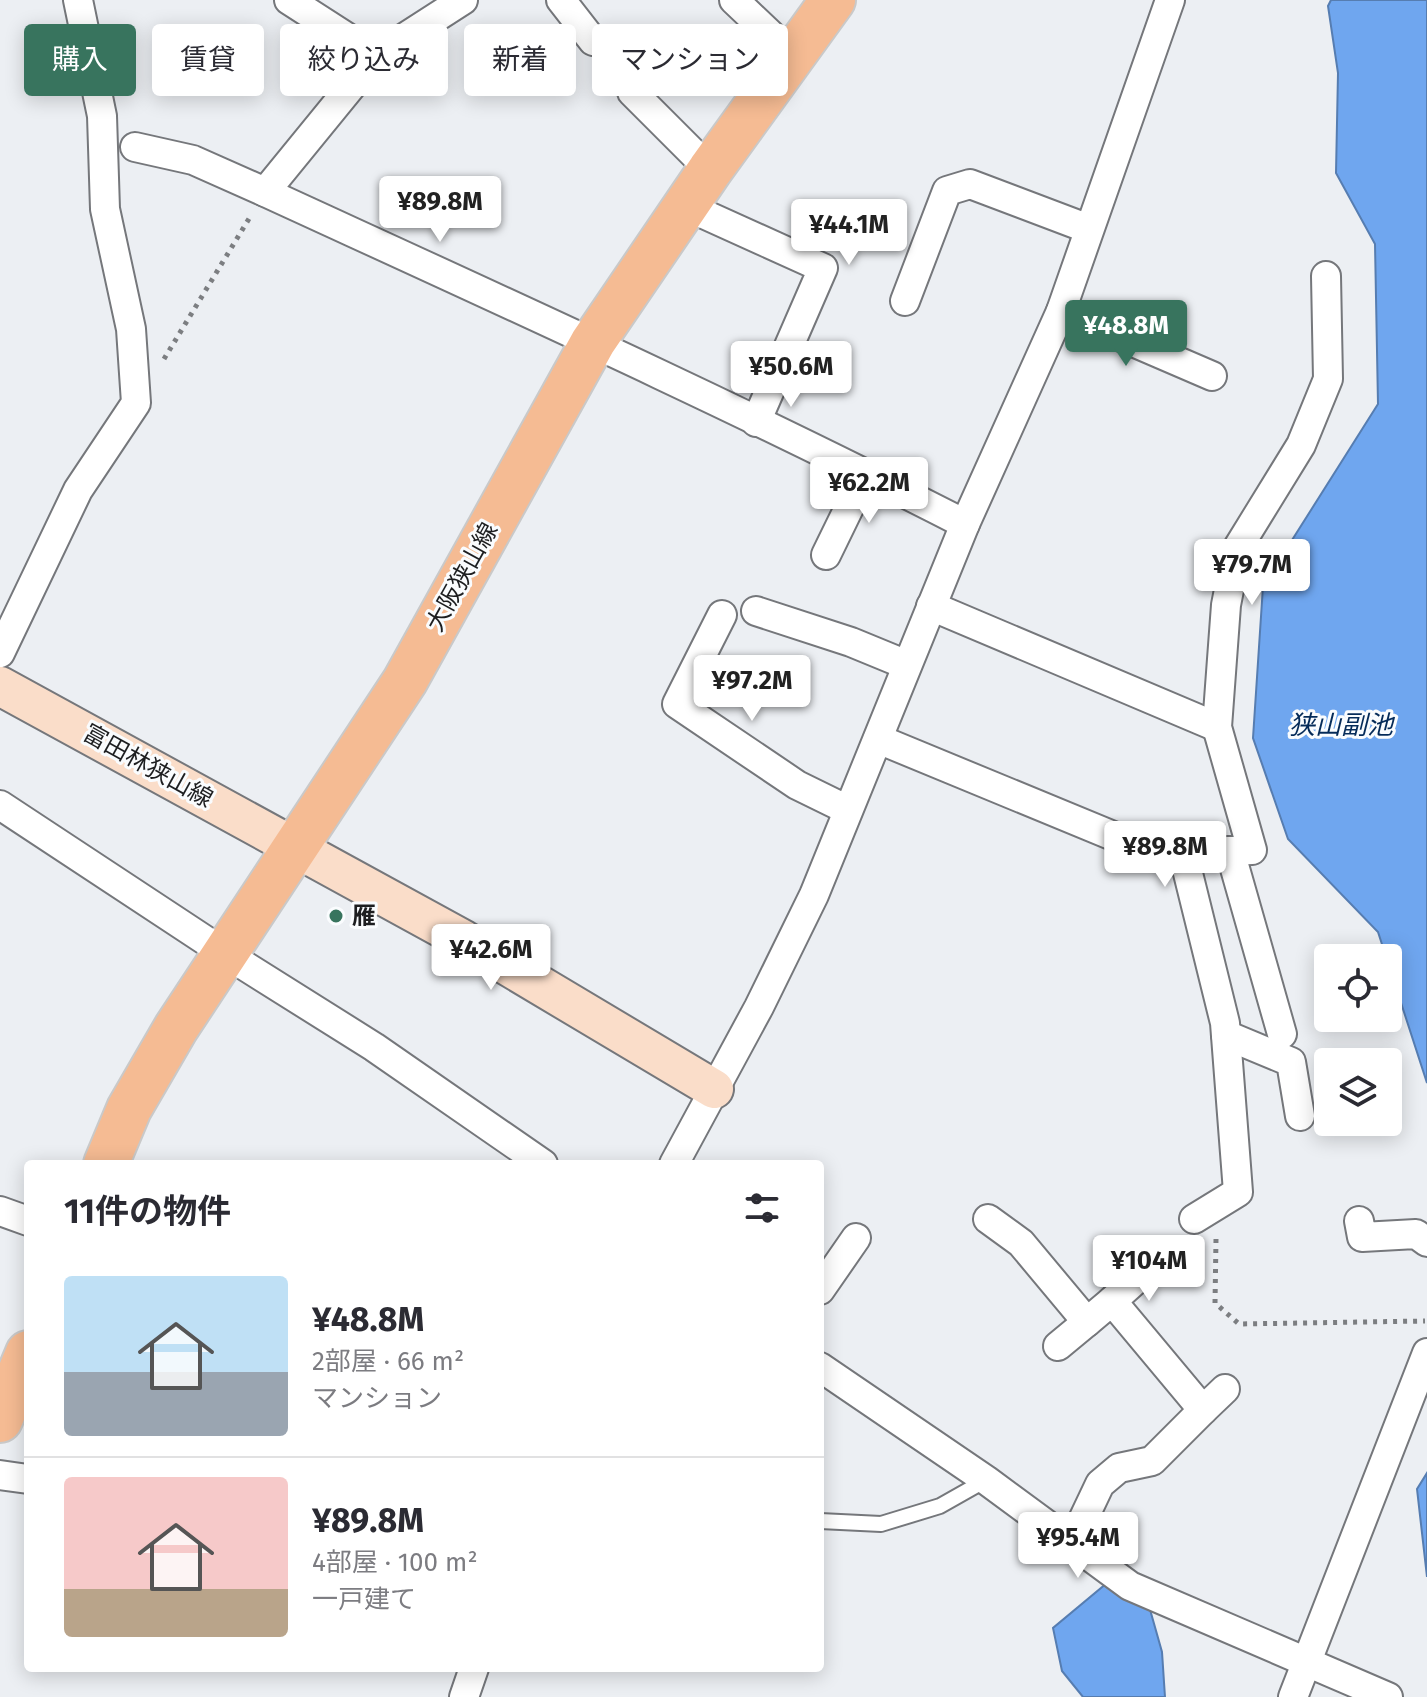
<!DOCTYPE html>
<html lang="ja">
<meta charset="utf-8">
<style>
:root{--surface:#fff;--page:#f2f2f3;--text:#2b2b33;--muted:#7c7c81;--line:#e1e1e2;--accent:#38745e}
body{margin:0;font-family:"Fira Sans","Noto Sans JP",sans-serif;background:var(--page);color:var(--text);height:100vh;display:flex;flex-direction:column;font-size:30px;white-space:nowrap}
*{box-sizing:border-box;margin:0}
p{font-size:26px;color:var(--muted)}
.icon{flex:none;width:44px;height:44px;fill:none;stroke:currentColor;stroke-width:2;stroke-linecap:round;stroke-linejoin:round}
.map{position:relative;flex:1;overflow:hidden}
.sheet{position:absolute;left:24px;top:1160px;width:800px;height:512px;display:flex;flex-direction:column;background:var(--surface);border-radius:8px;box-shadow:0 4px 20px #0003}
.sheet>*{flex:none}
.banner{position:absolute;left:24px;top:24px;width:800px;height:72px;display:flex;gap:16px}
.fabs{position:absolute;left:1314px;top:944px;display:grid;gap:16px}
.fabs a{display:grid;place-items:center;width:88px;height:88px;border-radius:8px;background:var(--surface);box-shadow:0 4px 20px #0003;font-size:40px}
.price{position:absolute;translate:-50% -68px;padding:0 18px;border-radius:8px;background:#fff;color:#222;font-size:26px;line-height:52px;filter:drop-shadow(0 2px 4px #0008)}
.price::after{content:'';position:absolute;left:50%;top:48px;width:24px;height:18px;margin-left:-12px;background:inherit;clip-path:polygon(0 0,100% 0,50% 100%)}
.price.active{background:var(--accent);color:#fff}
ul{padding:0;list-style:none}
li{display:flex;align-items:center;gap:24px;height:200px;padding:0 40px}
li+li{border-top:2px solid var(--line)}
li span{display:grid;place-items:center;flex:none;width:224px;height:160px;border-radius:8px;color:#555}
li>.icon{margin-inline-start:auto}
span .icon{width:96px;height:96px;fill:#fffc;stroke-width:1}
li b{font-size:34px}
h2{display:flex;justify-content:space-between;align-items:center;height:96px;padding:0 40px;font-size:34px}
.pill{padding:0 28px;border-radius:8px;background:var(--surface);box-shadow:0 4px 20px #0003;font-size:28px;line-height:72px}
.pill.active{background:var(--accent);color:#fff}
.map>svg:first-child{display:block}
</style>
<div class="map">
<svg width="1427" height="1697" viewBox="0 0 1427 1697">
<rect width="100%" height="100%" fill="#eceff3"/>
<g fill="#6fa6ef" stroke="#567db1" stroke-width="2">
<polygon points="1331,0 1427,0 1427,1083 1378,932 1288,839 1253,738 1263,586 1378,404 1375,244 1336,173 1338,73 1328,6"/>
<polygon points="1427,1473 1427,1577 1417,1489"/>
<polygon points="1107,1583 1149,1606 1162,1652 1165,1697 1083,1697 1062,1671 1053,1628"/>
</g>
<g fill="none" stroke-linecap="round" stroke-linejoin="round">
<g stroke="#75777b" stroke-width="18">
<polyline id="lane" points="820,1521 881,1524 940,1506 986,1480"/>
</g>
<g stroke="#75777b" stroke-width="32">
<g id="street">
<polyline points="289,0 376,56"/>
<polyline points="561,0 593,41"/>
<polyline points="734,0 793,56"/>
<polyline points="630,82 632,92 710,170"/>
<polyline points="135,147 193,160 265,192 376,56 463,0"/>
<path d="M265 192C500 300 735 406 965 524"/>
<polyline points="686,206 823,268 756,422"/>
<polyline points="905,301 947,191 970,184 1089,229"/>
<polyline points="1061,311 1212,376"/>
<polyline points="826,555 866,473"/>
<polyline points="931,606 1217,727"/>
<polyline points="756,611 851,642 907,665"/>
<polyline points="722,615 677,704 797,785 848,810"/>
<polyline points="0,653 78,490 136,403 131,329 105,209 102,116 78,0"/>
<polyline points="878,739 1152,852 1183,853 1225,1023 1238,1192 1194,1219"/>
<polyline points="0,805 226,954 374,1047 543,1164"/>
<polyline points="1230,851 1282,1034"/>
<polyline points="1183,853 1252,850 1217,727 1226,605 1237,549 1301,445 1328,379 1326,276"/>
<polyline points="1226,1035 1291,1062 1300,1116"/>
<polyline points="674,1164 759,1007 814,895 965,524 1061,311 1170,0"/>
<polyline points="0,1211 28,1221"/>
<polyline points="988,1219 1021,1243 1087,1322 1112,1301 1203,1410 1152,1461 1119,1468 1100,1484 1072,1543"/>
<polyline points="1359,1221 1362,1237 1416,1234 1427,1242"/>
<polyline points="820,1290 856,1238"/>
<polyline points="1112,1301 1151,1266"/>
<polyline points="1058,1346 1087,1322"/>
<polyline points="820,1367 986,1480 1130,1586 1388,1697"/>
<polyline points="1203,1410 1225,1389"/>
<polyline points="0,1475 28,1479"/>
<polyline points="464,1697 474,1668"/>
<polyline points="1293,1697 1427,1353"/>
</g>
</g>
<g stroke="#75777b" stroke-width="42">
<polyline id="secondary" points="0,686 464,940 714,1089"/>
</g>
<g stroke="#c9c9c9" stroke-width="48">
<g id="primary">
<polyline points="106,1164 129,1109 176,1028 405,681 593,342 710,170 833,0"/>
<polyline points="0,1420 28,1353"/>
</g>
</g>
<g stroke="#7c7e81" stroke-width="5" stroke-dasharray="4 6" stroke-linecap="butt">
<polyline points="164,359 250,217"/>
<polyline points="1216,1239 1215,1303 1239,1324 1425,1321"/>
</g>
<use href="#lane" stroke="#fff" stroke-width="14"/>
<use href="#street" stroke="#fff" stroke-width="28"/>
<use href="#secondary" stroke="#faddc9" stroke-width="38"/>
<use href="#primary" stroke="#f5bb93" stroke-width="44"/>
</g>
<circle fill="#38745e" stroke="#fafcfe" stroke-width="3" cx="336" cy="916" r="8"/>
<g text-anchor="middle" stroke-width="6" stroke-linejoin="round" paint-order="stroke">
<g font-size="24" fill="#1d1e20" stroke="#fafcfe">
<text transform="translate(462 577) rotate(-61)" y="8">大阪狭山線</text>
<text transform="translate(148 766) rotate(29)" y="8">富田林狭山線</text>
</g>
<g font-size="24" font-weight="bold" fill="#1d1e20" stroke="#fafcfe" text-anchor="start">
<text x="352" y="924">雁</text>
</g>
<g font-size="26" font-style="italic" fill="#052b59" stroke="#fafcfe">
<text x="1341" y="734">狭山副池</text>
</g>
</g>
</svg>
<div class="fabs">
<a><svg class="icon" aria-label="locate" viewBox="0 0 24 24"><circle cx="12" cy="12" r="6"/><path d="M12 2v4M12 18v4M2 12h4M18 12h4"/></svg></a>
<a><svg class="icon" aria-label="layers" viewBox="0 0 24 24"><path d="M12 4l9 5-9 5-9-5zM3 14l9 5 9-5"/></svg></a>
</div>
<b class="price" style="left:440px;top:244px">¥89.8M</b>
<b class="price" style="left:849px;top:267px">¥44.1M</b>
<b class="price active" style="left:1126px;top:368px">¥48.8M</b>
<b class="price" style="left:791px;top:409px">¥50.6M</b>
<b class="price" style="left:869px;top:525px">¥62.2M</b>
<b class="price" style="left:1252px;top:607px">¥79.7M</b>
<b class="price" style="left:752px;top:723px">¥97.2M</b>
<b class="price" style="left:1165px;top:889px">¥89.8M</b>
<b class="price" style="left:491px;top:992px">¥42.6M</b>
<b class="price" style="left:1149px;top:1303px">¥104M</b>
<b class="price" style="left:1078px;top:1580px">¥95.4M</b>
<div class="banner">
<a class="pill active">購入</a>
<a class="pill">賃貸</a>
<a class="pill">絞り込み</a>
<a class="pill">新着</a>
<a class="pill">マンション</a>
</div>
<section class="sheet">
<h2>11件の物件<svg class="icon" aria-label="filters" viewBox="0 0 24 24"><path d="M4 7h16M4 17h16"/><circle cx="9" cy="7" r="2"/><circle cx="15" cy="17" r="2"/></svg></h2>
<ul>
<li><span style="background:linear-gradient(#bfe0f5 60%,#9aa5b1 0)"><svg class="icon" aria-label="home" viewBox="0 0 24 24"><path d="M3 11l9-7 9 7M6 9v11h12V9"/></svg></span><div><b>¥48.8M</b><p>2部屋 · 66 m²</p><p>マンション</p></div></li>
<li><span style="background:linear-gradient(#f6c9c9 70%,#b9a48a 0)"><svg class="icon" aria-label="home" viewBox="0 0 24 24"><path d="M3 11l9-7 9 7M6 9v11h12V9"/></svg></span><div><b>¥89.8M</b><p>4部屋 · 100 m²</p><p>一戸建て</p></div></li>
</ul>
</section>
</div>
